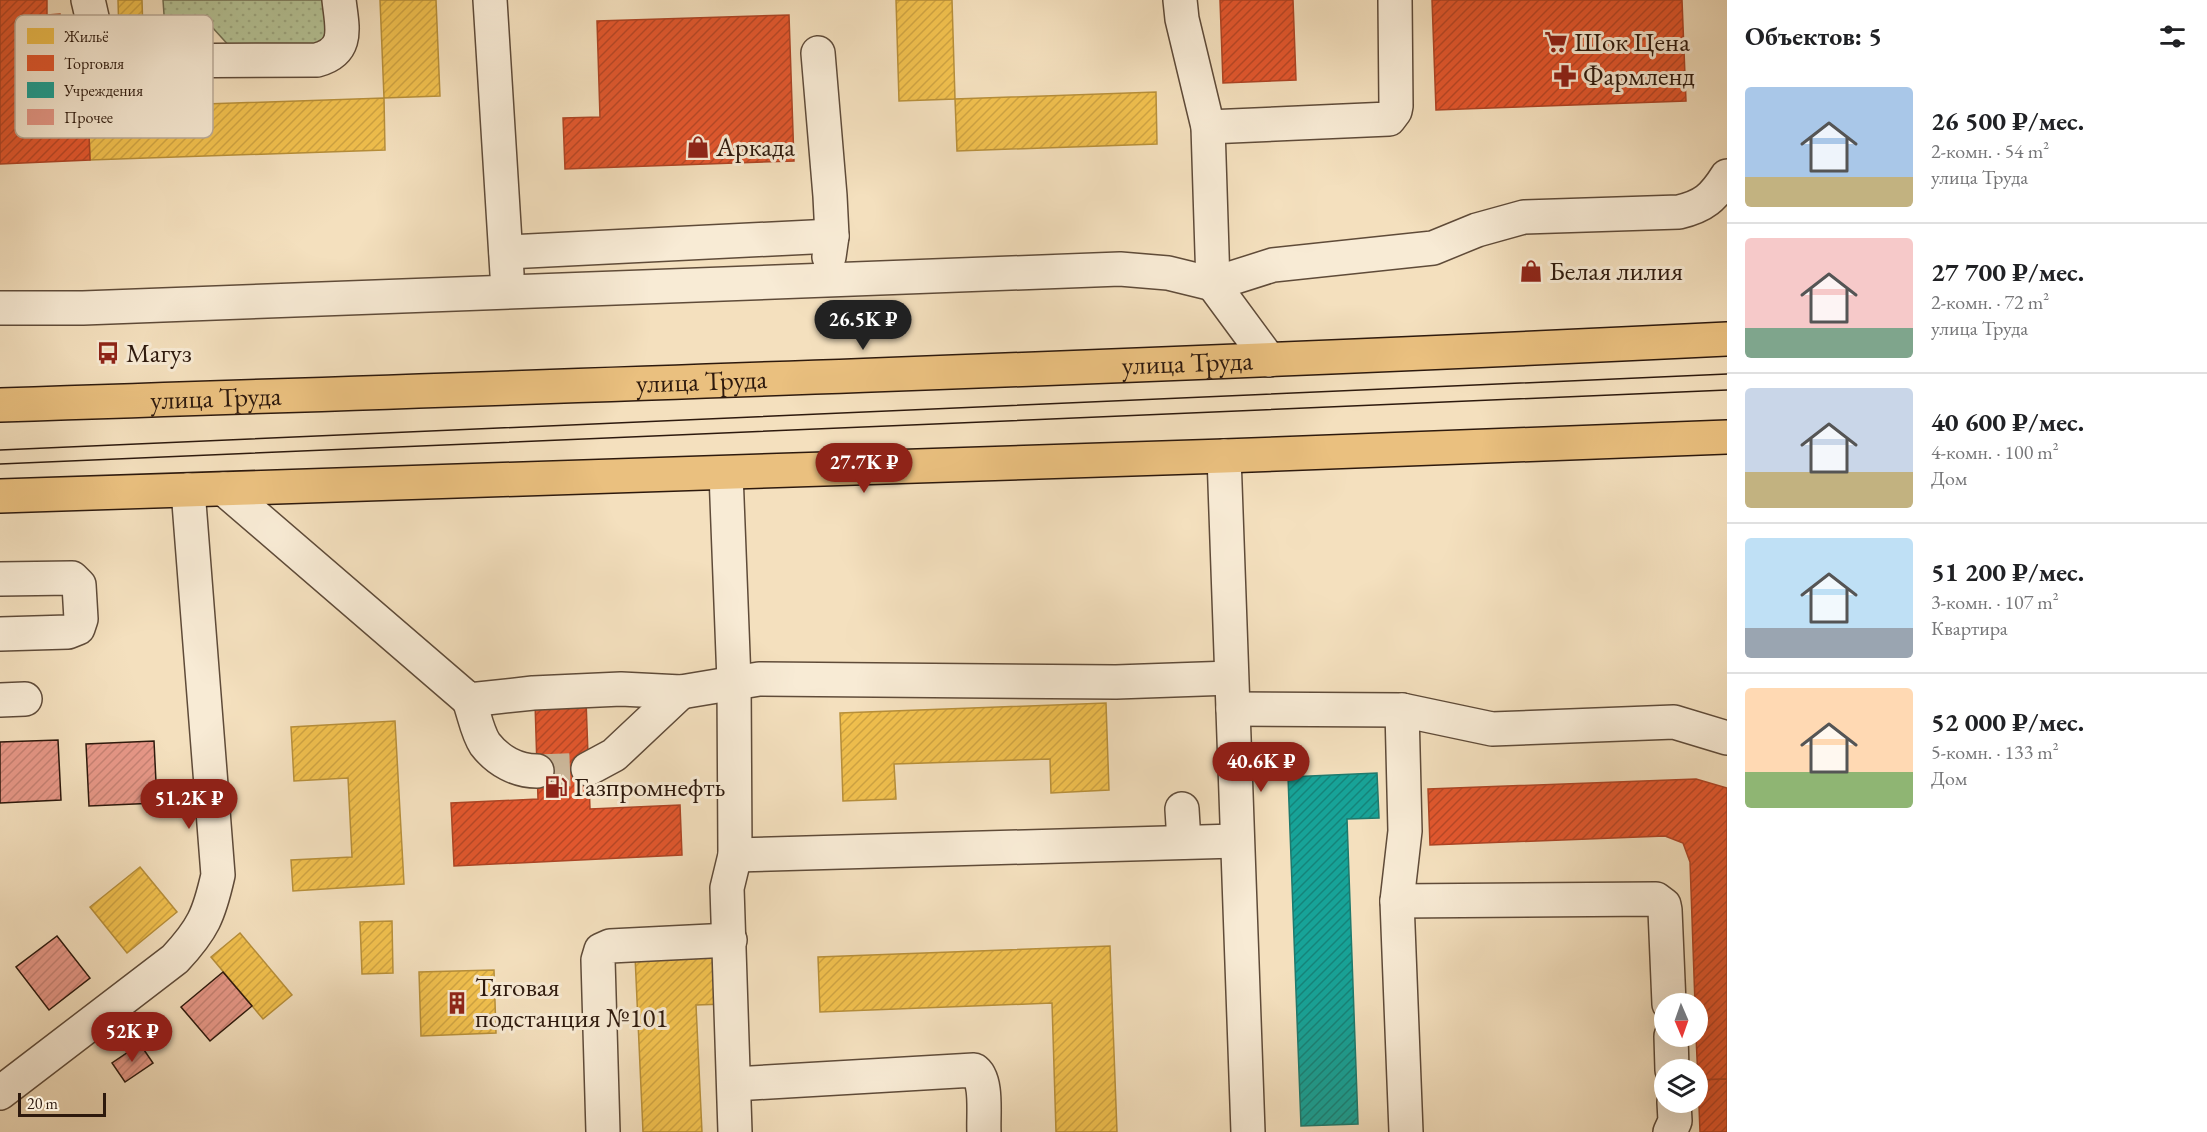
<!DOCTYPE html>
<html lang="ru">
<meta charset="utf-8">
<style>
:root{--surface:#fff;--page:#f6f6f6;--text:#202124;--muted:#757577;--line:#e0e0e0;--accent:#8f2418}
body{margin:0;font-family:"EB Garamond",serif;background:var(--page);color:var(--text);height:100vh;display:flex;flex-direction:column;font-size:22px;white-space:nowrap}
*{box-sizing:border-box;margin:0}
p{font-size:20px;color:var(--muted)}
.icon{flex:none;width:33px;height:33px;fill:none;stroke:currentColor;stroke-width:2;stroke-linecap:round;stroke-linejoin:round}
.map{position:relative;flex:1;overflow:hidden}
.drawer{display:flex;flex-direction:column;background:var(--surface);width:480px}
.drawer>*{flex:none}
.needle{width:39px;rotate:178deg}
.controls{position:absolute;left:1654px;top:993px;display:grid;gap:12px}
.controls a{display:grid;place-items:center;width:54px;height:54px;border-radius:50%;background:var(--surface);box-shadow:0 6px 24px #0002;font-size:30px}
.scale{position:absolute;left:18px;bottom:15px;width:88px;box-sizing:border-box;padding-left:6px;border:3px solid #2d190d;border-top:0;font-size:16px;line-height:21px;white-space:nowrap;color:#2d190d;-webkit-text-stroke:4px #f8ebd5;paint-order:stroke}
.price{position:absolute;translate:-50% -51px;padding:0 14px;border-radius:21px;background:var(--accent);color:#fff;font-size:20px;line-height:39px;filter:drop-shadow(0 2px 3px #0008)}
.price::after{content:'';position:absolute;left:50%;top:36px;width:18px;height:14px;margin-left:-9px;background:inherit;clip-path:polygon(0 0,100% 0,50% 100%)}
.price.active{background:#222;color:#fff}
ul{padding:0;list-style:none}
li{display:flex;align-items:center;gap:18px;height:150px;padding:0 18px}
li+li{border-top:2px solid var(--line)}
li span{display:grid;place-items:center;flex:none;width:168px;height:120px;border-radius:6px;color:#555}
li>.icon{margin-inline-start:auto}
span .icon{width:72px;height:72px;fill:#fffc;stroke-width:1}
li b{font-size:26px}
h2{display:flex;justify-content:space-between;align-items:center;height:72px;padding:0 18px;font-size:26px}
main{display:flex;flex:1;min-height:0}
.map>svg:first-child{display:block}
</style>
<main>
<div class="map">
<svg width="1727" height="1132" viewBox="0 0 1727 1132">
<defs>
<pattern id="green-dots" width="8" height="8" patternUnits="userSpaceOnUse" patternTransform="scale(1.5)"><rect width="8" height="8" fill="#b5c396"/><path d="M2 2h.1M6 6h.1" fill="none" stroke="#9ca780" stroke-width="1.8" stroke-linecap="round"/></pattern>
<pattern id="homes-hatch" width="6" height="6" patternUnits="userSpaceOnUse" patternTransform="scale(1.5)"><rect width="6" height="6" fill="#f2c14e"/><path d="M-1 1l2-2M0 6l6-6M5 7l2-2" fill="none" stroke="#d0a543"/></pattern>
<pattern id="shops-hatch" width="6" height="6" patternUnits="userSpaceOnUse" patternTransform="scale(1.5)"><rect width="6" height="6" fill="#e4572e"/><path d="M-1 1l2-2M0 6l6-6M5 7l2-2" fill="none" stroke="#b94726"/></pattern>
<pattern id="public-hatch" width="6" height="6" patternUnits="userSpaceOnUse" patternTransform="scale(1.5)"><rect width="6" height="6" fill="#17a398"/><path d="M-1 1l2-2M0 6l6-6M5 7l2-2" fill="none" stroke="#15847a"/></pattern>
<pattern id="building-hatch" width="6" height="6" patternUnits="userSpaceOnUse" patternTransform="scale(1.5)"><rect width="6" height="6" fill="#e79888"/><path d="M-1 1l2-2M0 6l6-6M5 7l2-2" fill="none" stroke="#c68274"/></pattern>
</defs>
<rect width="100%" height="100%" fill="#f4e0be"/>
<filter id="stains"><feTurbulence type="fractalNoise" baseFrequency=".00333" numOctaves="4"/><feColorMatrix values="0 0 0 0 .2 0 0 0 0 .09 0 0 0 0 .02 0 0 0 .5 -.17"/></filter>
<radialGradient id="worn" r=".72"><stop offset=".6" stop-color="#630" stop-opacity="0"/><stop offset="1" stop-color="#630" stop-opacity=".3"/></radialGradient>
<polygon fill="url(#green-dots)" stroke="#716e52" stroke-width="1.5" points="163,0 327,0 328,26 319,49 232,49 212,27 165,29"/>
<g fill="url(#homes-hatch)" stroke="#b78f3a" stroke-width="1.5">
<polygon points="118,0 142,0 143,34 119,35"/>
<polygon points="380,0 436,0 440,96 384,98"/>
<polygon points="896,0 952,0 955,99 899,101"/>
<polygon points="1156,92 1157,144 957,151 955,99"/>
<polygon points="384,98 385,150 90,160 88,108"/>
<polygon points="1106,703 1109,790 1051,793 1050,759 894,764 896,799 843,801 840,713"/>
<polygon points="395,721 404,884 293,891 291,860 352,857 348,778 294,781 291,727"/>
<polygon points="140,867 177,912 127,953 90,907"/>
<polygon points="392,921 393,973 362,974 360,922"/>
<polygon points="240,933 292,995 263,1019 211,957"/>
<polygon points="1110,946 1117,1132 1056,1132 1052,1003 820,1012 818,957"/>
<polygon points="723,952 725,1004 696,1005 702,1132 643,1132 635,956"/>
<polygon points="494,970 496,1033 421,1036 419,972"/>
</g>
<g fill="url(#shops-hatch)" stroke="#ad4424" stroke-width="1.5">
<polygon points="0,0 47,0 47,15 60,14 64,109 88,108 90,160 0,164"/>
<polygon points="1220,0 1293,0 1296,80 1223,83"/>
<polygon points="1432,0 1682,0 1686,101 1436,110"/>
<polygon points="789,15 794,161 565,169 563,118 600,117 597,21"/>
<polygon points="586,700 590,809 680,805 682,855 454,866 451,803 538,799 535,703"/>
<polygon points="1696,779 1727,788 1727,1079 1698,1080 1696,1036 1698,1036 1698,1004 1695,1004 1690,862 1683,843 1665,836 1430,845 1428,789"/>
<polygon points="1727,1079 1727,1132 1700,1132 1698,1080"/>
</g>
<polygon fill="url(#public-hatch)" stroke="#1e7a6e" stroke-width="1.5" points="1377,773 1379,818 1347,819 1358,1124 1301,1126 1288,777"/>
<g fill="url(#building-hatch)" stroke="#2d190d" stroke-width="1.5">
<polygon points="58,740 61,800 0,803 0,742"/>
<polygon points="154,741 157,803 89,806 86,744"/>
<polygon points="57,936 90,978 49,1010 16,967"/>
<polygon points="223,972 252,1006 210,1041 181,1007"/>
<polygon points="140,1044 153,1063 125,1082 112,1063"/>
</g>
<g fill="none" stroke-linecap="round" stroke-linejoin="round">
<polyline stroke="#ccb89b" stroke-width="33" stroke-dasharray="33 16" stroke-linecap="butt" points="537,771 588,769"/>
<g stroke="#5f4b39" stroke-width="36">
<g id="minor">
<path d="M88 0C95 26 95 56 126 61L317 60C350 51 342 27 339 0"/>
<polyline points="490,0 507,274"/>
<polyline points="1180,0 1182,19 1208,127 1213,284 1269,360"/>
<polyline points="818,53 830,196 832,236 829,257"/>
<polyline points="1208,127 1389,119 1395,111 1396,106 1395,0"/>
<polyline points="506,252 832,236"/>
<path d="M0 308H83L1120 269 1168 273 1213 284 1273 265 1433 248 1477 230 1524 217 1679 212C1704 206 1713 198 1727 176"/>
<polyline points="1224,456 1248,1132"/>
<polyline points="726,473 734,681 735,855 727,888 735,1132"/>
<polyline points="224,489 469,700 533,693 621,689 681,692 759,679 1116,682 1231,678"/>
<polyline points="0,579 72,578 79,585 81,619 78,628 68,632 0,634"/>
<polyline points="0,700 25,699"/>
<path d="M469 700C474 713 477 732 485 744 498 761 517 771 537 771"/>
<polyline points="1233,709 1402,710 1492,729 1674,722 1727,738"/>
<polyline points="1402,710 1405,831 1397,901 1406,1132"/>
<polyline points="588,769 614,755 681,692"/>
<polyline points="1182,809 1184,842"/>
<polyline points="735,855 1236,841"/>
<polyline points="1397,901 1656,899 1664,905 1665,910 1669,1004"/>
<polyline points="1671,1036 1672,1070"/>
<path d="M734 1084 974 1070C988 1079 983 1116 984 1132"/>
<path d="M0 1093 175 959C203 929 209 915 218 875L188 490"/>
<polyline points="603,1132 598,960 601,950 610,946 730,940"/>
<polyline points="1670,1132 1675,1121 1674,1102"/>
</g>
</g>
<g stroke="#2d190d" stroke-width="36">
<g id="major">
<path id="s1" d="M0 405C576 386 1152 367 1727 339"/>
<polyline points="0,496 1224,456 1727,437"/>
</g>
</g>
<use href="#minor" stroke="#f8ebd5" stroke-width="33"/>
<use href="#major" stroke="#eac07f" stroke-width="33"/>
<g stroke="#2d190d" stroke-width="1.5">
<polyline points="0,450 1727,374"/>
<polyline points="0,464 1727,390"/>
</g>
</g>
<defs>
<g id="supermarket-bare" transform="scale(1.8)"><path d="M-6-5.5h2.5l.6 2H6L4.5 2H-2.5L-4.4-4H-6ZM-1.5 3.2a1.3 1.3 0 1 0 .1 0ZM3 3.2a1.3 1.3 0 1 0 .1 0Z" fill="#8f2418" stroke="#f8ebd5" stroke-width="2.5" paint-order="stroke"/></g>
<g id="pharmacy-bare" transform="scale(1.8)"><path d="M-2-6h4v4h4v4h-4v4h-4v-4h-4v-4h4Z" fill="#8f2418" stroke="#f8ebd5" stroke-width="2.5" paint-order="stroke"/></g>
<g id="shop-bare" transform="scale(1.8)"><path d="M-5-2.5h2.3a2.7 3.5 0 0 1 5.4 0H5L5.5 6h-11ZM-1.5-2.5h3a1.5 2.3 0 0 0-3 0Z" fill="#8f2418" stroke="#f8ebd5" stroke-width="2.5" paint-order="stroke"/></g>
<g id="bus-bare" transform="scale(1.8)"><path d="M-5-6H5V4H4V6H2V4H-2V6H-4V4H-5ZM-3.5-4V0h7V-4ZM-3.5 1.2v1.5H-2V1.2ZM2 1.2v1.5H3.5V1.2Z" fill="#8f2418" stroke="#f8ebd5" stroke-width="2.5" paint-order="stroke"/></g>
<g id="fuel-bare" transform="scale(1.8)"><path d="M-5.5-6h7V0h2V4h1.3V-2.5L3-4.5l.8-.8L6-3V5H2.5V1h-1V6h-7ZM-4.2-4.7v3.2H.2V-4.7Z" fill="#8f2418" stroke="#f8ebd5" stroke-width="2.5" paint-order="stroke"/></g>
<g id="building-bare" transform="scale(1.8)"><path d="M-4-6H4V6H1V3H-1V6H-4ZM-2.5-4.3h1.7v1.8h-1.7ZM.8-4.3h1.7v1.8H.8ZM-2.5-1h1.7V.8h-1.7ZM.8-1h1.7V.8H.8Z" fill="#8f2418" stroke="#f8ebd5" stroke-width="2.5" paint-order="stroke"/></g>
</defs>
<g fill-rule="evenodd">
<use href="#supermarket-bare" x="1556" y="42"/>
<use href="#pharmacy-bare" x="1565" y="76"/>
<use href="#shop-bare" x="698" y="147"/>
<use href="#shop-bare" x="1531" y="271"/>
<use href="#bus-bare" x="108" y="353"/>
<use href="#fuel-bare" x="556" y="787"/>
<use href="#building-bare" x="457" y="1003"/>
</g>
<g text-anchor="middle" stroke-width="6" stroke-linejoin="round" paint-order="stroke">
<g font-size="27" fill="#2d190d" stroke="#f8ebd5" text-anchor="start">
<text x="1574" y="51">Шок Цена</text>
<text x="1583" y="85">Фармленд</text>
<text x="716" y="156">Аркада</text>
<text x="1549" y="280">Белая лилия</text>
<text x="126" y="362">Магуз</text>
<text x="574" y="796">Газпромнефть</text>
<text x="475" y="996">Тяговая<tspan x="475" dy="31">подстанция №101</tspan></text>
</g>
<g font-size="27" fill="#2d190d" stroke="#f8ebd5">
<text dy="9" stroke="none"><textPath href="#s1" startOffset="1188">улица Труда</textPath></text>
<text dy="9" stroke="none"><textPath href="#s1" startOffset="702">улица Труда</textPath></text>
<text dy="9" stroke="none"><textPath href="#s1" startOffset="216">улица Труда</textPath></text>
</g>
</g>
<rect x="15" y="15" width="198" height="123" rx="9" fill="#f8ebd5" stroke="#bbac99" stroke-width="1.5"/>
<rect x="27" y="28" width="27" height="16" fill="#f2c14e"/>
<rect x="27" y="55" width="27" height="16" fill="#e4572e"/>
<rect x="27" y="82" width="27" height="16" fill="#17a398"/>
<rect x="27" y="109" width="27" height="16" fill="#e79888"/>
<g font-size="16" fill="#2d190d">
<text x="64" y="42">Жильё</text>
<text x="64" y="69">Торговля</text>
<text x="64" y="96">Учреждения</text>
<text x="64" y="123">Прочее</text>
</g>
<rect width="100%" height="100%" filter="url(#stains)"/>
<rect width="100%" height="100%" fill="url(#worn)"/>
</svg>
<div class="controls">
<a><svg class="needle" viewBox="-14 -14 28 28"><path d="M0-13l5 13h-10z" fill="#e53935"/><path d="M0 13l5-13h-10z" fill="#757577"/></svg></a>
<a><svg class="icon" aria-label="layers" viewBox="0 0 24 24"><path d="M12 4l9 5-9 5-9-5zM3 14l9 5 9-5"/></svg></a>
</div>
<div class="scale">20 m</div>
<b class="price active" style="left:863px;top:351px">26.5K ₽</b>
<b class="price" style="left:864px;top:494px">27.7K ₽</b>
<b class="price" style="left:1261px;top:793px">40.6K ₽</b>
<b class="price" style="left:189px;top:830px">51.2K ₽</b>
<b class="price" style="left:132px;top:1063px">52K ₽</b>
</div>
<section class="drawer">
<h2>Объектов: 5<svg class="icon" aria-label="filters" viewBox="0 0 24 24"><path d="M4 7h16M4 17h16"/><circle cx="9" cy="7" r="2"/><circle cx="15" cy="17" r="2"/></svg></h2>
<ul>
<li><span style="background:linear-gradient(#a9c7e8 75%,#c2b280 0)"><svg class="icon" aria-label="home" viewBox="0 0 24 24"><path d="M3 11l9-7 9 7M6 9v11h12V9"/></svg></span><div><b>26 500 ₽/мес.</b><p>2-комн. · 54 m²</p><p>улица Труда</p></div></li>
<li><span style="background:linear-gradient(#f6c9c9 75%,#7fa58c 0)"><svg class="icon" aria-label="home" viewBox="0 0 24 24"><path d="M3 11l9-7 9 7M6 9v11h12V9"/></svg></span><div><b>27 700 ₽/мес.</b><p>2-комн. · 72 m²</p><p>улица Труда</p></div></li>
<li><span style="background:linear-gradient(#c9d6e8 70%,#c2b280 0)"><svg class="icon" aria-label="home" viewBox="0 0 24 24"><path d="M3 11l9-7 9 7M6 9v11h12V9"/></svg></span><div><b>40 600 ₽/мес.</b><p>4-комн. · 100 m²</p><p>Дом</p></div></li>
<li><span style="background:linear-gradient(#bfe0f5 75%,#9aa5b1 0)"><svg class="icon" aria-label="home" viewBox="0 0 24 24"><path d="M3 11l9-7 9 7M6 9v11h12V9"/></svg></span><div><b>51 200 ₽/мес.</b><p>3-комн. · 107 m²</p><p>Квартира</p></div></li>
<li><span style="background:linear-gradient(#ffd9b3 70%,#8fb573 0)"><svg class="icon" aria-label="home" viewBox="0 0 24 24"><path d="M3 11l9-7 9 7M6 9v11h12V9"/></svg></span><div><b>52 000 ₽/мес.</b><p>5-комн. · 133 m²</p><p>Дом</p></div></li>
</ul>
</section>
</main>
